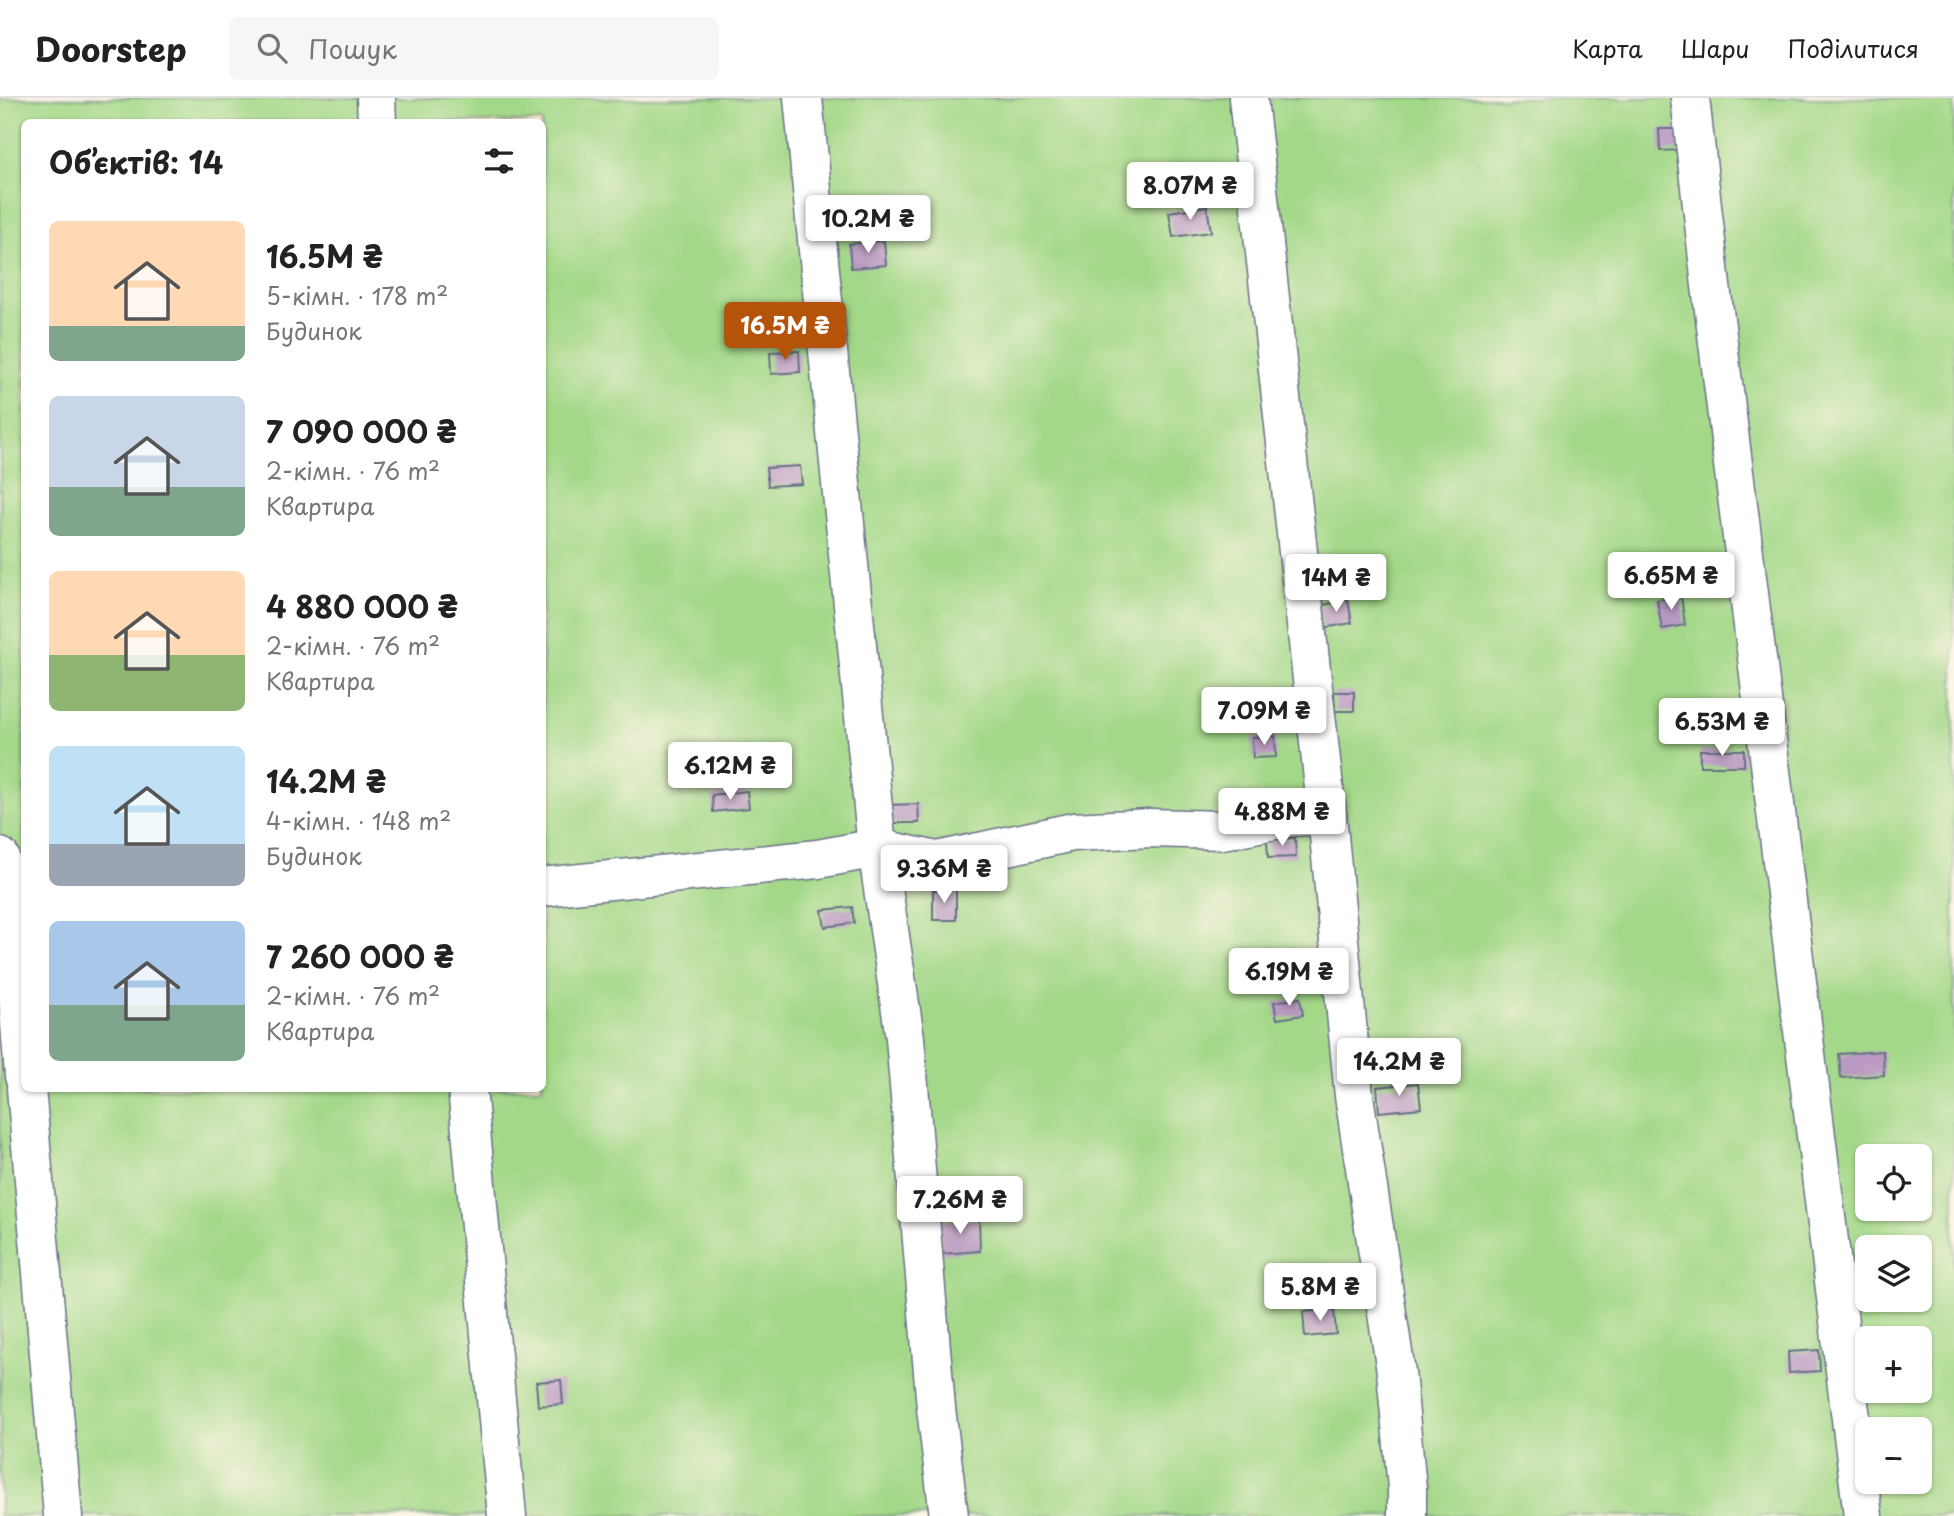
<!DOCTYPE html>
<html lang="uk">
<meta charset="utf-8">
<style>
:root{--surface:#fff;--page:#f6f6f6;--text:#222;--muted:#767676;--line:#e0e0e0;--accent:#b45309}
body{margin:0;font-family:"Playpen Sans",sans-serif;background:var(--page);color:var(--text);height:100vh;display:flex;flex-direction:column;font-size:26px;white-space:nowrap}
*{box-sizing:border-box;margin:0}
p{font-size:23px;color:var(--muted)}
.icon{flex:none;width:38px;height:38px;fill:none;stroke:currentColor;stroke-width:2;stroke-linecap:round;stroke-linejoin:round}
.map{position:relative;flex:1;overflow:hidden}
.side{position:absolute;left:21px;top:21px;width:525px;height:973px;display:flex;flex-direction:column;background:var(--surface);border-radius:10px;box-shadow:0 2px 5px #0004}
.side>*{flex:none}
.tools{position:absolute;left:1855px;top:1046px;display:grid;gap:14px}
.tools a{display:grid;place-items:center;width:77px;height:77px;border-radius:10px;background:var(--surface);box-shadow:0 2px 5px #0004;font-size:35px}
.price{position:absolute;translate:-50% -60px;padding:0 16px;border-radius:7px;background:#fff;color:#222;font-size:23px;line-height:46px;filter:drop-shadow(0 2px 4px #0008)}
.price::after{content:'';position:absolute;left:50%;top:42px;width:21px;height:16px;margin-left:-10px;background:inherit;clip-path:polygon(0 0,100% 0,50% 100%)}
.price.active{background:var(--accent);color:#fff}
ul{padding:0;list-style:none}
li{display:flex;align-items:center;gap:21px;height:175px;padding:0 28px}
li span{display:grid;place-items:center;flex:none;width:196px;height:140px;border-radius:10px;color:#555}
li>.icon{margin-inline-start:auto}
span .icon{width:84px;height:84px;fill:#fffc;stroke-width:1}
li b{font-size:30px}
h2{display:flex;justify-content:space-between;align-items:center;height:84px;padding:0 28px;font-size:30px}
header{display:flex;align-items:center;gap:42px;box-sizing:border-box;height:98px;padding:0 35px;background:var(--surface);border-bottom:2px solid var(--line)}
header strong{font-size:33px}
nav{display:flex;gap:38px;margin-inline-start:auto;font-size:24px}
.search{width:490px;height:63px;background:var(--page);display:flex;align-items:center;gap:18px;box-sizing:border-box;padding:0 24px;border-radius:10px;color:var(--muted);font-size:26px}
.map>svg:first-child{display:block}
</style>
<header>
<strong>Doorstep</strong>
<div class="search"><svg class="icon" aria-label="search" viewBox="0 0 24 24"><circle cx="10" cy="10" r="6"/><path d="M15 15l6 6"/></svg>Пошук</div>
<nav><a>Карта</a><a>Шари</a><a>Поділитися</a></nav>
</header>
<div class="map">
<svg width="1954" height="1418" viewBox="0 0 1954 1418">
<rect width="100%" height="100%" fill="#fcf5e5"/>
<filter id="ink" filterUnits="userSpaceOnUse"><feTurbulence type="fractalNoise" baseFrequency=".0143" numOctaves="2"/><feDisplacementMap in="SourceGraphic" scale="14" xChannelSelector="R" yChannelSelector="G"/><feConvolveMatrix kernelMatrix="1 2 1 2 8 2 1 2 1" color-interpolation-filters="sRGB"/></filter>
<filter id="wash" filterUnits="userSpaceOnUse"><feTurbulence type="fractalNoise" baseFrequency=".00686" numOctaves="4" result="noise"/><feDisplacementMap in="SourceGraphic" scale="28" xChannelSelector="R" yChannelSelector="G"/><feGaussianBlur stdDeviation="1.57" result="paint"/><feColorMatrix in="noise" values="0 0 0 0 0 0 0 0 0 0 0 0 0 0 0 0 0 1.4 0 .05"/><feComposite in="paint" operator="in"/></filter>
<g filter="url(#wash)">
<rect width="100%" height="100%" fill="#f8e8d2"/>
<path fill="#a3d888" stroke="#5f8473" stroke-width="2" fill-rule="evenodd" d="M0 0H1954V1418H0ZM24 24H542V990H24ZM1867 1059H1920V1111H1867ZM1867 1150H1920V1202H1867ZM1867 1241H1920V1293H1867ZM1867 1332H1920V1384H1867Z"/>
<g id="blocks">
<g fill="#ba9ac2">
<polygon points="1659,31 1680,31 1680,52 1660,53"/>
<polygon points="1207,108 1211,134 1173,139 1169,114"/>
<polygon points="884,143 886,167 851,170 849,146"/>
<polygon points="799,253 800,274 771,276 770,254"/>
<polygon points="800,368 802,386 768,388 766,370"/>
<polygon points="1681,498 1685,527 1662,531 1657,502"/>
<polygon points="1348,502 1352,525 1323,530 1319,508"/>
<polygon points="1334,594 1354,594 1354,613 1335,613"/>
<polygon points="1275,638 1276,659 1253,660 1252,639"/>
<rect x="1700" y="652" width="44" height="16"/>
<polygon points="747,693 749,710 713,714 712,697"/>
<polygon points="918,706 919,725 889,725 888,707"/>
<polygon points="1295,740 1296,759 1268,760 1267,742"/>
<rect x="933" y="792" width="23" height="30"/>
<polygon points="852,809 854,825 825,829 822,812"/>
<polygon points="1300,900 1303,917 1277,921 1274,904"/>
<polygon points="1883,953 1884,977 1841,980 1839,956"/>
<polygon points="1418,985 1421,1010 1379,1014 1377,989"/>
<polygon points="979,1121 980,1153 941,1156 939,1123"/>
<polygon points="1334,1211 1336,1236 1305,1239 1303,1214"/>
<polygon points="1819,1252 1820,1273 1789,1275 1788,1254"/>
<polygon points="561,1282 563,1306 538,1308 536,1284"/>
</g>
</g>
</g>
<g filter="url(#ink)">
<use href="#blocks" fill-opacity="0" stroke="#687087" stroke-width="2"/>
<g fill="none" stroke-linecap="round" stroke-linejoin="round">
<g stroke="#687087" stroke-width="41">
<g id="minor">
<polyline points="376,0 377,24"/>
<polyline points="803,0 877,750 905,940 936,1310 949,1418"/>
<polyline points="1248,0 1327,717 1354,998 1396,1274 1407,1390 1407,1418"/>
<polyline points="1690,0 1711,188 1863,1418"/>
<polyline points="0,759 18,900 24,978"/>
<polyline points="542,789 818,761 877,750 937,763 1073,734 1150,730 1222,732 1290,719 1327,717"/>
<polyline points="26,990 63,1418"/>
<polyline points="467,990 507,1418"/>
</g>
</g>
<use href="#minor" stroke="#fff" stroke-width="38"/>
</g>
</g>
</svg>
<div class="tools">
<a><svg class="icon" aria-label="locate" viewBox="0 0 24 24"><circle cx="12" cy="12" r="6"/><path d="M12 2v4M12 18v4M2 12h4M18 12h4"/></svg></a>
<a><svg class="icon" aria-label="layers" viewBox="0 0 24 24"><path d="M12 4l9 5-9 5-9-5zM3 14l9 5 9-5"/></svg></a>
<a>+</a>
<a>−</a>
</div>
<b class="price" style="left:1190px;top:124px">8.07M ₴</b>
<b class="price" style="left:868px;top:157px">10.2M ₴</b>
<b class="price active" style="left:785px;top:264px">16.5M ₴</b>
<b class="price" style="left:1671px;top:514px">6.65M ₴</b>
<b class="price" style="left:1336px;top:516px">14M ₴</b>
<b class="price" style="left:1264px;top:649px">7.09M ₴</b>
<b class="price" style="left:1722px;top:660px">6.53M ₴</b>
<b class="price" style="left:730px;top:704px">6.12M ₴</b>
<b class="price" style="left:1282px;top:750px">4.88M ₴</b>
<b class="price" style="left:944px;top:807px">9.36M ₴</b>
<b class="price" style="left:1289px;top:910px">6.19M ₴</b>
<b class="price" style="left:1399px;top:1000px">14.2M ₴</b>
<b class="price" style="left:960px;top:1138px">7.26M ₴</b>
<b class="price" style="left:1320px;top:1225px">5.8M ₴</b>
<section class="side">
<h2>Об’єктів: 14<svg class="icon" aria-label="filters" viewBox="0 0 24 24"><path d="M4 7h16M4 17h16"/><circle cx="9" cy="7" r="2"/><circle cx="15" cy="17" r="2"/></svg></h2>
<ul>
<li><span style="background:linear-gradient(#ffd9b3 75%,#7fa58c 0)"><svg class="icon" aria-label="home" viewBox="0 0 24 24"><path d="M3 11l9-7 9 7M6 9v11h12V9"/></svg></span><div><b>16.5M ₴</b><p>5-кімн. · 178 m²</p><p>Будинок</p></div></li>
<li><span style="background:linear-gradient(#c9d6e8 65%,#7fa58c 0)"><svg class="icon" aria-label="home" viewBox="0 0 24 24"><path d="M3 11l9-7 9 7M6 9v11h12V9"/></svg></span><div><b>7 090 000 ₴</b><p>2-кімн. · 76 m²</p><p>Квартира</p></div></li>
<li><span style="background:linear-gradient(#ffd9b3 60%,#8fb573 0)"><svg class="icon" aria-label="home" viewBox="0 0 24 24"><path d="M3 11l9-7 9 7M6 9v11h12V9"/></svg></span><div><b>4 880 000 ₴</b><p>2-кімн. · 76 m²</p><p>Квартира</p></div></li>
<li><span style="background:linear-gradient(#bfe0f5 70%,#9aa5b1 0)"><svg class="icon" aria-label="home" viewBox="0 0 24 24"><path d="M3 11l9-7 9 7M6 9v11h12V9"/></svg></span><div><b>14.2M ₴</b><p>4-кімн. · 148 m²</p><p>Будинок</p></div></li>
<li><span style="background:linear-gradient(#a9c7e8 60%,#7fa58c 0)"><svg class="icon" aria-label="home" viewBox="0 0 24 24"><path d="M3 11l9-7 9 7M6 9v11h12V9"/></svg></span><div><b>7 260 000 ₴</b><p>2-кімн. · 76 m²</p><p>Квартира</p></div></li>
</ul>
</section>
</div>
